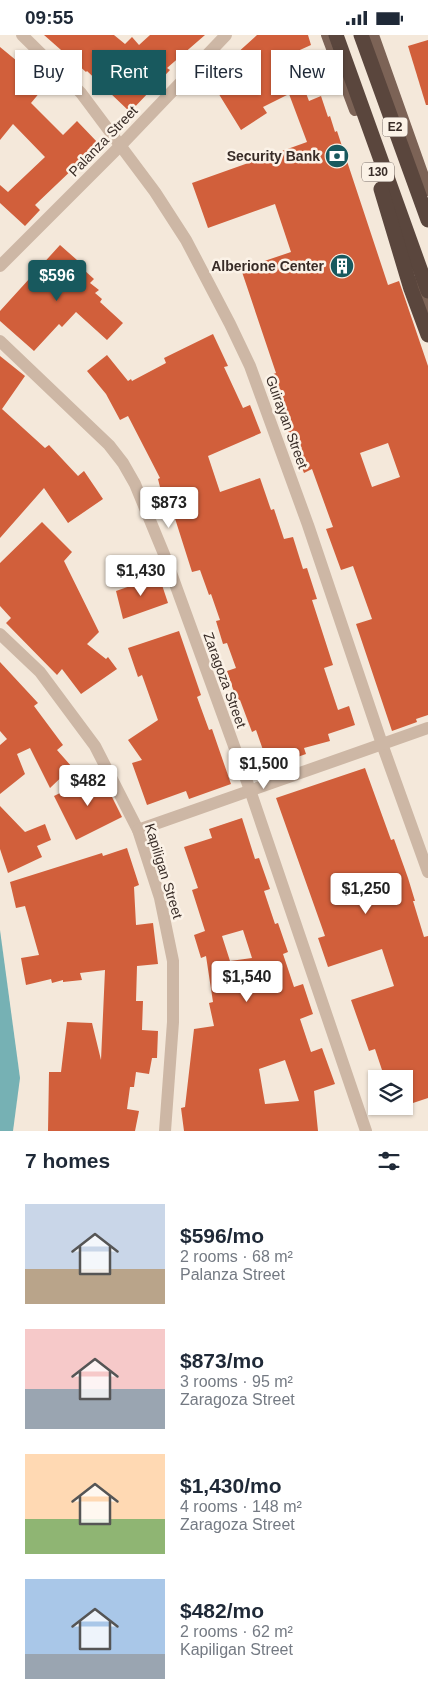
<!DOCTYPE html>
<meta charset="utf-8">
<style>
:root{--surface:#fff;--page:#f2f2f3;--text:#1f2937;--muted:#747a83;--accent:#18595e}
body{margin:0;font-family:Helvetica,sans-serif;background:var(--page);color:var(--text);height:100vh;display:flex;flex-direction:column;font-size:19px;white-space:nowrap}
*{box-sizing:border-box;margin:0}
p{font-size:16px;color:var(--muted)}
.icon{flex:none;width:28px;height:28px;fill:none;stroke:currentColor;stroke-width:2;stroke-linecap:round;stroke-linejoin:round}
.map{position:relative;height:1096px;overflow:hidden}
.sheet{display:flex;flex-direction:column;background:var(--surface);flex:1}
.sheet>*{flex:none}
.guide{position:absolute;left:15px;top:15px;width:399px;height:45px;display:flex;gap:10px}
.buttons{position:absolute;left:368px;top:1035px;display:grid;gap:10px}
.buttons a{display:grid;place-items:center;width:45px;height:45px;border-radius:0px;background:var(--surface);box-shadow:0 1px 4px #0004;font-size:25px}
.price{position:absolute;translate:-50% -42px;padding:0 11px;border-radius:5px;background:#fff;color:#222;font-size:16px;line-height:32px;filter:drop-shadow(0 1px 2px #0008)}
.price::after{content:'';position:absolute;left:50%;top:30px;width:15px;height:11px;margin-left:-8px;background:inherit;clip-path:polygon(0 0,100% 0,50% 100%)}
.price.on{background:var(--accent);color:#fff}
ul{padding:0;list-style:none}
li{display:flex;align-items:center;gap:15px;height:125px;padding:0 25px}
li span{display:grid;place-items:center;flex:none;width:140px;height:100px;border-radius:0px;color:#555}
li>.icon{margin-inline-start:auto}
span .icon{width:60px;height:60px;fill:#fffc;stroke-width:1}
li b{font-size:21px}
h2{display:flex;justify-content:space-between;align-items:center;height:60px;padding:0 25px;font-size:21px}
.chip{padding:0 18px;border-radius:0px;background:var(--surface);box-shadow:0 1px 4px #0004;font-size:18px;line-height:45px}
.chip.on{background:var(--accent);color:#fff}
.status{display:flex;justify-content:space-between;align-items:center;height:35px;padding:0 25px;background:var(--surface);direction:ltr}
.status svg{height:14px;fill:currentColor}
.map>svg:first-child{display:block}
</style>
<div class="status"><b>09:55</b><svg viewBox="0 0 49 12"><path d="M0 12V9h3v3zM5 12V6h3v6zM10 12V3h3v9zM15 12V0h3v12zM26 1h20v11H26zM47 4h2v5h-2z"/></svg></div>
<div class="map">
<svg width="428" height="1096" viewBox="0 0 428 1096">
<rect width="100%" height="100%" fill="#f4e8da"/>
<polygon fill="#76b1b4" points="0,895 20,1043 13,1096 0,1096"/>
<g fill="#d15f3b" fill-rule="evenodd">
<polygon points="44,0 114,0 125,9 132,2 139,10 150,0 205,0 167,33 170,35 130,77 87,36 86,37"/>
<path d="M257 0H308L311 10 291 19 309 66 321 61 328 82 330 81 335 97 337 96 388 250 399 246 428 331V680L416 684 417 687 392 696 356 589 372 584 353 531 341 535 326 494 333 492 312 434 304 438 294 413 286 390 288 389 271 340 276 338 241 234 291 217 275 169 208 193 192 148 307 107 289 59 263 72 267 78 241 95 212 48 237 22 235 20ZM388 408 400 442 372 452 360 418Z"/>
<polygon points="428,5 428,70 426,70 408,11"/>
<polygon points="0,12 46,50 31,68 63,100 77,86 99,109 35,170 40,175 25,191 0,168 0,150 8,157 45,122 13,89 0,105"/>
<polygon points="60,210 86,233 84,235 94,244 90,248 99,255 95,258 102,264 100,267 123,288 107,305 76,277 62,292 59,289 34,316 0,286 0,276"/>
<polygon points="213,299 228,331 224,332 243,373 250,370 261,398 208,421 220,457 260,443 271,475 274,474 284,504 293,502 303,534 307,533 317,564 312,565 333,630 324,633 338,675 349,671 355,690 328,699 330,706 304,713 306,719 269,732 256,695 252,697 240,665 237,666 227,636 236,633 227,608 223,609 216,586 220,585 211,559 209,560 200,535 192,537 172,474 168,475 161,456 158,444 160,443 128,381 120,385 106,359 87,336 107,320 128,346 131,344 132,346 166,328 164,323"/>
<polygon points="0,321 25,341 2,374 45,413 49,410 78,441 84,436 103,464 68,488 44,453 0,503"/>
<polygon points="42,487 72,517 64,526 99,597 87,609 106,624 108,622 117,634 81,659 62,634 57,640 6,588 11,583 0,571 0,528"/>
<polygon points="159,541 168,568 123,584 116,556"/>
<polygon points="179,596 201,660 197,662 209,695 212,694 231,749 189,764 186,756 147,770 132,728 142,725 128,705 158,685 142,640 138,642 128,613"/>
<polygon points="0,627 38,668 34,671 63,710 57,715 72,732 50,753 30,713 17,719 25,739 0,759 0,710 7,704 0,696"/>
<polygon points="365,733 391,805 394,804 408,843 415,866 413,866 424,902 428,901 428,1063 404,1071 404,1038 385,1044 375,1014 369,1016 351,965 394,951 382,914 328,932 318,903 325,901 276,763"/>
<polygon points="100,738 122,782 76,805 54,761"/>
<polygon points="0,771 25,797 45,789 51,805 37,811 42,822 8,838 0,814"/>
<path d="M242 783 255 824 259 823 270 854 264 856 275 889 278 888 288 917 283 919 294 952 303 949 313 979 300 984 311 1017 322 1013 335 1049 314 1056 318 1096H184L181 1073 185 1072 194 994 214 991 209 968 213 967 206 921 201 923 194 900 205 896 192 855 198 853 184 812 212 803 209 794ZM243 895 252 923 230 926 222 901ZM285 1025 299 1066 265 1069 259 1034Z"/>
<polygon points="127,813 139,850 134,852 136,890 153,888 158,929 137,931 136,966 143,966 142,995 158,996 157,1023 152,1023 149,1039 136,1037 134,1052 130,1052 127,1074 139,1076 135,1096 48,1096 49,1037 61,1037 67,987 92,988 101,1025 105,935 80,938 82,945 63,947 63,945 52,948 51,944 26,950 21,923 39,920 25,871 16,873 10,847 102,818 103,821"/>
</g>
<g fill="none" stroke-linecap="round" stroke-linejoin="round">
<g stroke="#cdb7a5" stroke-width="12">
<polyline points="22,0 81,58 155,157 186,205 230,289 250,331 308,490 382,709 428,837"/>
<polyline points="0,231 121,110 226,0"/>
<polyline points="0,306 109,410 123,428 135,449 166,524 250,755 366,1096"/>
<polyline points="0,599 40,637 95,711 138,795 160,863 173,926 173,987 165,1096"/>
<polyline points="138,795 428,693"/>
</g>
<g stroke="#7c6356" stroke-width="12">
<polyline points="327,0 355,75"/>
<polyline points="373,0 428,155"/>
<polyline points="418,246 428,274"/>
</g>
<g stroke="#5a463d" stroke-width="15">
<polyline points="336,0 428,256"/>
<polyline points="361,0 428,185"/>
<polyline points="381,154 411,254 428,300"/>
</g>
</g>
<defs>
<g id="bank-disc" transform="scale(1.25)"><circle r="9.5" fill="#18595e" stroke="#fbf2e7"/><path d="M-6-4H6V4H-6ZM0-2.3a2.3 2.3 0 1 0 0 4.6a2.3 2.3 0 1 0 0-4.6Z" fill="#fff"/></g>
<g id="building-disc" transform="scale(1.25)"><circle r="9.5" fill="#18595e" stroke="#fbf2e7"/><path d="M-4-6H4V6H1V3H-1V6H-4ZM-2.5-4.3h1.7v1.8h-1.7ZM.8-4.3h1.7v1.8H.8ZM-2.5-1h1.7V.8h-1.7ZM.8-1h1.7V.8H.8Z" fill="#fff"/></g>
</defs>
<g fill-rule="evenodd">
<use href="#bank-disc" x="337" y="121"/>
<use href="#building-disc" x="342" y="231"/>
</g>
<g text-anchor="middle" stroke-width="5" stroke-linejoin="round" paint-order="stroke">
<g fill="#fbf2e7" stroke="#726761" stroke-width="1">
<rect x="382.5" y="82.5" width="25" height="19" rx="4"/>
<rect x="362" y="127.5" width="32" height="19" rx="4"/>
</g>
<g font-size="12" font-weight="bold" fill="#382c27">
<text x="395" y="96">E2</text>
<text x="378" y="141">130</text>
</g>
<g font-size="14" fill="#382c27" stroke="#fbf2e7">
<text transform="translate(103 106) rotate(-46)" y="5">Palanza Street</text>
<text transform="translate(287 387) rotate(70)" y="5">Guirayan Street</text>
<text transform="translate(225 645) rotate(70)" y="5">Zaragoza Street</text>
<text transform="translate(164 836) rotate(73)" y="5">Kapiligan Street</text>
</g>
<g font-size="14" font-weight="bold" fill="#382c27" stroke="#fbf2e7" text-anchor="end">
<text x="320" y="126">Security Bank</text>
<text x="324" y="236">Alberione Center</text>
</g>
</g>
</svg>
<div class="buttons">
<a><svg class="icon" aria-label="layers" viewBox="0 0 24 24"><path d="M12 4l9 5-9 5-9-5zM3 14l9 5 9-5"/></svg></a>
</div>
<b class="price on" style="left:57px;top:267px">$596</b>
<b class="price" style="left:169px;top:494px">$873</b>
<b class="price" style="left:141px;top:562px">$1,430</b>
<b class="price" style="left:264px;top:755px">$1,500</b>
<b class="price" style="left:88px;top:772px">$482</b>
<b class="price" style="left:366px;top:880px">$1,250</b>
<b class="price" style="left:247px;top:968px">$1,540</b>
<div class="guide">
<a class="chip">Buy</a>
<a class="chip on">Rent</a>
<a class="chip">Filters</a>
<a class="chip">New</a>
</div>
</div>
<section class="sheet">
<h2>7 homes<svg class="icon" aria-label="filters" viewBox="0 0 24 24"><path d="M4 7h16M4 17h16"/><circle cx="9" cy="7" r="2"/><circle cx="15" cy="17" r="2"/></svg></h2>
<ul>
<li><span style="background:linear-gradient(#c9d6e8 65%,#b9a48a 0)"><svg class="icon" aria-label="home" viewBox="0 0 24 24"><path d="M3 11l9-7 9 7M6 9v11h12V9"/></svg></span><div><b>$596/mo</b><p>2 rooms · 68 m²</p><p>Palanza Street</p></div></li>
<li><span style="background:linear-gradient(#f6c9c9 60%,#9aa5b1 0)"><svg class="icon" aria-label="home" viewBox="0 0 24 24"><path d="M3 11l9-7 9 7M6 9v11h12V9"/></svg></span><div><b>$873/mo</b><p>3 rooms · 95 m²</p><p>Zaragoza Street</p></div></li>
<li><span style="background:linear-gradient(#ffd9b3 65%,#8fb573 0)"><svg class="icon" aria-label="home" viewBox="0 0 24 24"><path d="M3 11l9-7 9 7M6 9v11h12V9"/></svg></span><div><b>$1,430/mo</b><p>4 rooms · 148 m²</p><p>Zaragoza Street</p></div></li>
<li><span style="background:linear-gradient(#a9c7e8 75%,#9aa5b1 0)"><svg class="icon" aria-label="home" viewBox="0 0 24 24"><path d="M3 11l9-7 9 7M6 9v11h12V9"/></svg></span><div><b>$482/mo</b><p>2 rooms · 62 m²</p><p>Kapiligan Street</p></div></li>
</ul>
</section>
